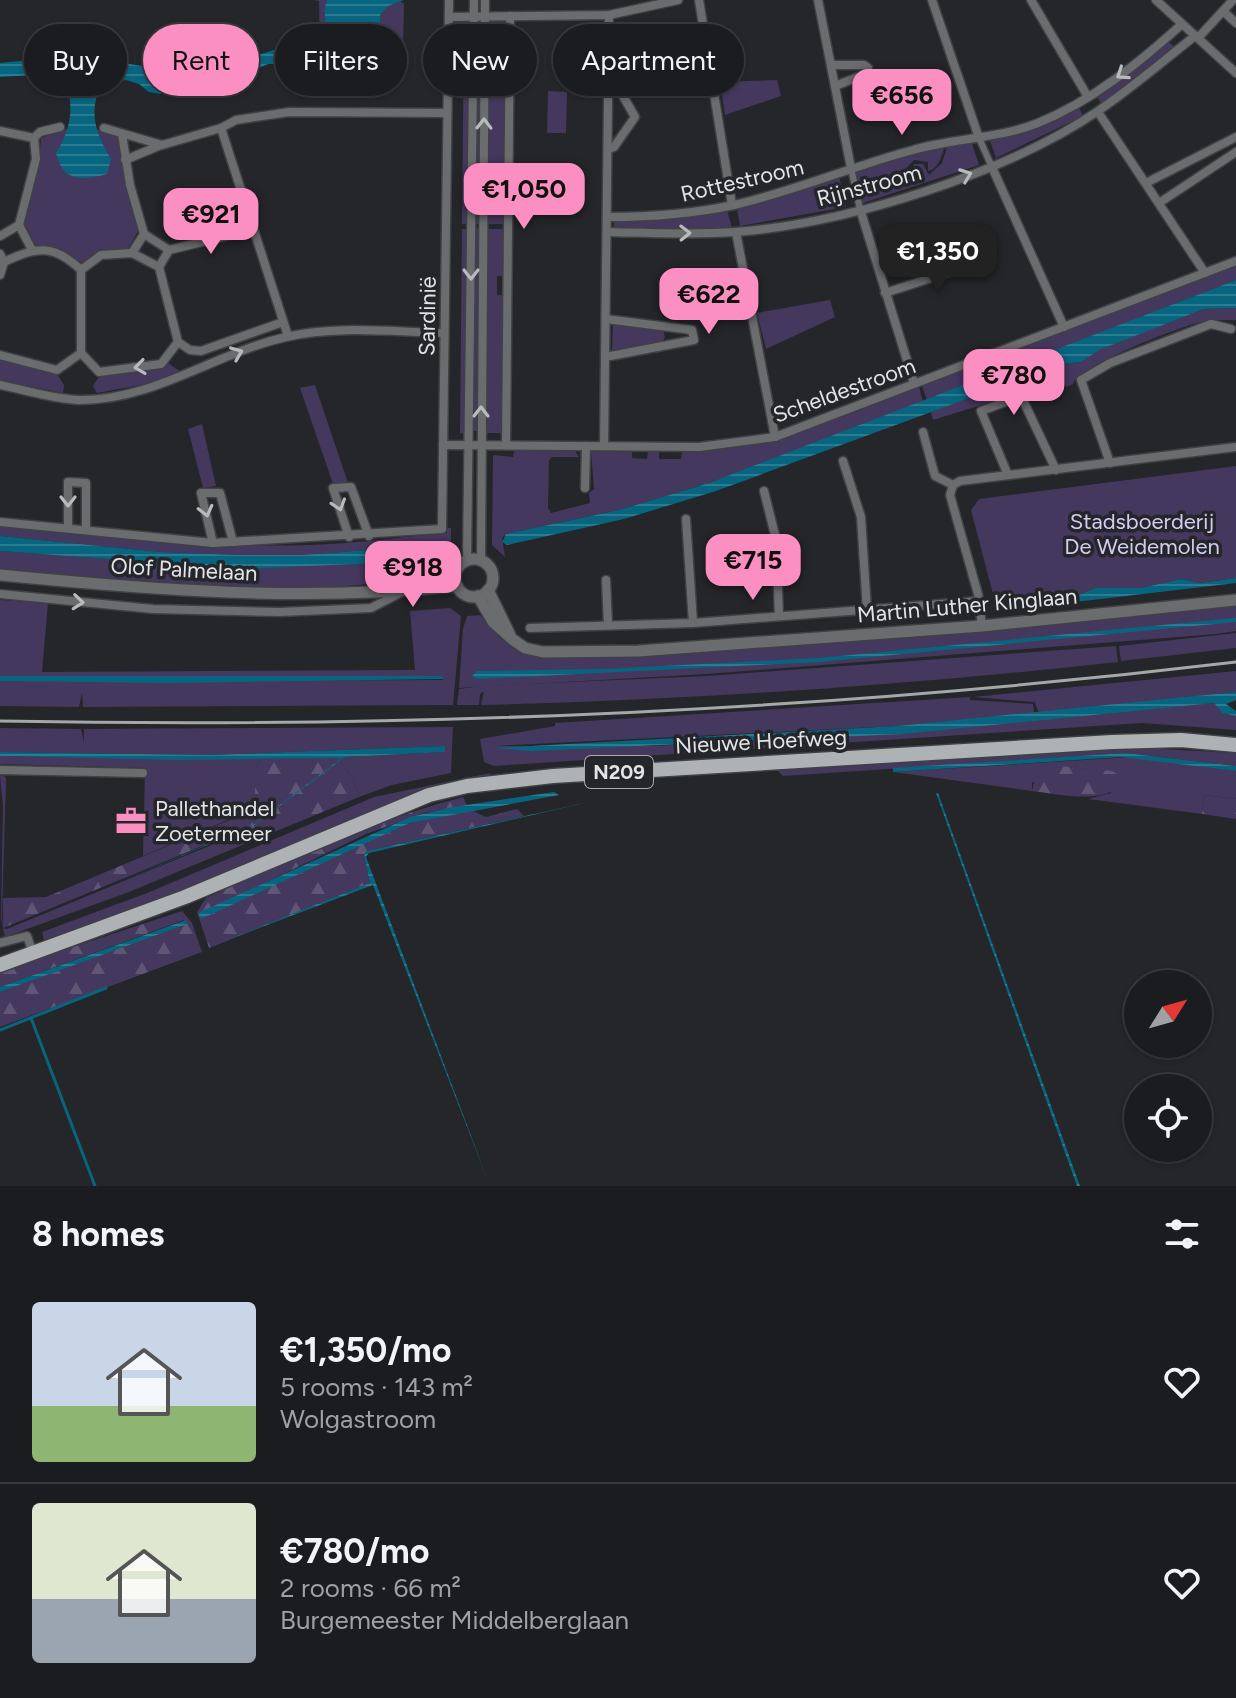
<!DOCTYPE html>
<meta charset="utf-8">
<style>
:root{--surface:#1b1c20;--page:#242529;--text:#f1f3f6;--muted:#a0a1a5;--line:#393a3e;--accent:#fc8fc1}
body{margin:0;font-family:Figtree,sans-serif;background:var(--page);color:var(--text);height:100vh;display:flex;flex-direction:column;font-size:30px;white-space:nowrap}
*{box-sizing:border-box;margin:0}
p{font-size:26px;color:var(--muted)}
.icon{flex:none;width:44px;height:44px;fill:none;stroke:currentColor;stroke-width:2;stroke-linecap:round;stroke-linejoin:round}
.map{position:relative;height:1186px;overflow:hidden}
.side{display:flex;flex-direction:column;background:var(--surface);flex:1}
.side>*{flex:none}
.banner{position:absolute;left:24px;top:24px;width:800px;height:72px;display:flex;gap:16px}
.needle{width:52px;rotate:53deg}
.tools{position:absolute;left:1124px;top:970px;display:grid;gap:16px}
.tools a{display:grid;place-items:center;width:88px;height:88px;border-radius:50%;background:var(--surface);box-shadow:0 2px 6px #0004,0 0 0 2px var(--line);font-size:40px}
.price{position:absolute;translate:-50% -68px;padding:0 18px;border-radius:16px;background:var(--accent);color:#111;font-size:26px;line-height:52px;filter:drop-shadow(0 2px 4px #0008)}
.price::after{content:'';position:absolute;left:50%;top:48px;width:24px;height:18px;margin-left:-12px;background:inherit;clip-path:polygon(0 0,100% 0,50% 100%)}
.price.selected{background:#222;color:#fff}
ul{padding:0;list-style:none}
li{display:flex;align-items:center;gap:24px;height:200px;padding:0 32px}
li+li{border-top:2px solid var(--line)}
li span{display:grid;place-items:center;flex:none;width:224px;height:160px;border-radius:8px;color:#555}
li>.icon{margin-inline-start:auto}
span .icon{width:96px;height:96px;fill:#fffc;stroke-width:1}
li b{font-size:34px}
h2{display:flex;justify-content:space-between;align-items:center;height:96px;padding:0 32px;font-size:34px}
.tag{padding:0 28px;border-radius:36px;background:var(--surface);box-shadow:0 2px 6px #0004,0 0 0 2px var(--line);font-size:28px;line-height:72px}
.tag.selected{background:var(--accent);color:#111}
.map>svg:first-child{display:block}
</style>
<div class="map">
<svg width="1236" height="1186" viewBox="0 0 1236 1186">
<defs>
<pattern id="forest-firs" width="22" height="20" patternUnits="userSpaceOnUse" patternTransform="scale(2)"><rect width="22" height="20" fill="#44385e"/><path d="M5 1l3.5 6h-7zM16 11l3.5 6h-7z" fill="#5f5575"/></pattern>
<pattern id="water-rules" width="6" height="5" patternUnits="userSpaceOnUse" patternTransform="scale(2)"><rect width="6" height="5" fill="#07657f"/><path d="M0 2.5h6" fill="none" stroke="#2b7b91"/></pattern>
</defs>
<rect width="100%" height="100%" fill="#24262a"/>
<g fill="#44385e">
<polygon points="314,0 399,0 404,4 403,49 399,50 399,66 320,66 319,1"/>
<polygon points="471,25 468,224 462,224 464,26"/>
<polygon points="488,26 506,26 505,173 498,173 498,190 504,191 504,224 486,224"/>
<polygon points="477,28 481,28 479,224 475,224"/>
<polygon points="1168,41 1175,48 1102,104 1096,96"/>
<polygon points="163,53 220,57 220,64 163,70"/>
<polygon points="777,80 781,96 725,115 720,82"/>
<polygon points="548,91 567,92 566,133 547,133"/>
<polygon points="1078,106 1083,116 996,158 989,138"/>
<polygon points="67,129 67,138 103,147 95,129 119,136 126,189 139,229 128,249 99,250 82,263 61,249 35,245 23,221 39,160 41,138"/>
<path d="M971 141 979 165 863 203 855 169 945 145C942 155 939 169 928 171V162L914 160 896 179 890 192 907 171 911 172 914 164H923L929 175 942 163 948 144Z"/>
<polygon points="839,176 846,207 740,226 737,209"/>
<polygon points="727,210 732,228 614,228 614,222 662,220"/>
<polygon points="475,228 479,229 477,431 473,431"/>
<polygon points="462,229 469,229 466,434 460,433"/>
<polygon points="486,229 503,229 503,276 497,276 497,295 503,295 501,433 483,433"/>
<polygon points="1236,265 1236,280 927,400 922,386"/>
<polygon points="830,300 835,317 766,349 757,313"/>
<path d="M1236 308V320C1226 321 1215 319 1205 321 1183 325 1077 366 1073 384L1066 387 1060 373 1022 388 1020 393 933 420 931 412 1062 364 1081 362 1098 350 1204 309Z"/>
<polygon points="613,323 663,330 665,337 662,342 612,351"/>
<polygon points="0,357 55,371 64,385 63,393 0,380"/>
<polygon points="168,363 181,372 156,382 97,393 93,386 100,375 153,368"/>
<polygon points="315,385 348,483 333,484 300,388"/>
<path d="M919 387 923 402 709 483 619 510 506 534 502 538 505 557 492 545 493 455 513 457 514 451H575L579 457H552L549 460 548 508 551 513 590 503 589 493 594 489 591 451 632 452V458L647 459 648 452H659V459H681L682 452C772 449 837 419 919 387Z"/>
<polygon points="202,424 216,486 203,488 188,429"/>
<polygon points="1236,466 1236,578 1199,583 1181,579 1141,588 1095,588 1079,595 1014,602 994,598 971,510 979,499"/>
<path d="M0 526C110 537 220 550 331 544 369 542 408 536 447 533V528H451V547L437 569 431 570V575C407 578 383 583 359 585 239 595 119 582 0 570V551L241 569 429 559 433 545 302 555H237L162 552 0 536Z"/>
<polygon points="0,600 48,603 42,672 415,670 410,611 450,608 461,616 453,705 83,707 82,693 79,707 0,706 0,681 443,680 443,677 0,676"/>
<polygon points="1236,604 1236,631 1216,634 707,674 459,688 463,629 467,616 480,615 500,638 524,653 637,656 982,630"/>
<polygon points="1236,633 1236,648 1121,661 1119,646"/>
<path d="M1116 646 1118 662C907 685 692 700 481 705L484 691 480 694 479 705H457L459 689 482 686 707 676Z"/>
<polygon points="1236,671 1236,692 1039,714 1035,702 973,697"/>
<polygon points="970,697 970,700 1033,704 1034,713 897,726 495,746 651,746 809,739 1214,703 1222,713 1236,716 1236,730 1142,723 494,766 484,762 480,739 555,726 555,723"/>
<polygon points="453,727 451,773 392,785 359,797 354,780 340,761 345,757 445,752 445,746 211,755 0,752 0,728 81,729 84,743 84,729"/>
<polygon points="1125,747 1236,753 1236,766 1126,753 783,776 776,769"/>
<polygon points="0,756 260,759 255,769 255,805 249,811 143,856 145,768 0,764"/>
<polygon points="1132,757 1236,771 1236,799 1204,795 1202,814 1088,799 1111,793 1107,771 1061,766 1032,783 1032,791 893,772"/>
<polygon points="490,773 490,778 182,893 44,940 42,932 147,893 374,797"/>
<polygon points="3,775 6,778 2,918 3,928 7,929 248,830 240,846 129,892 5,937 1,919 3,806 0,776"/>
</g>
<g fill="url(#forest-firs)">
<polygon points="343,757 340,761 354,780 359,797 240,846 242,836 253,825 3,928 3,898 46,897 249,812 255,805 255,769 260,759"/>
<path d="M1061 766 1112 771 1122 777V784C1103 805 1058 794 1032 791L1036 774 1046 767Z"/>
<polygon points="1204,795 1236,799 1236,819 1202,814"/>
<path d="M463 797 467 805 424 813 366 834 199 915 202 918 410 823 473 811 486 817 517 809 524 816 367 851 364 856 370 883 209 948 197 912 206 898C290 860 374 820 463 797Z"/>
<polygon points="182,911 192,923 202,952 0,1027 0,992 187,923 184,920 0,987 0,971"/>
</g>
<g fill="url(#water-rules)">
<path d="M327 0H404L388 6 380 15V26L365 43 344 47 320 64H268L241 76 191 81 160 94 149 92 139 84 126 80 101 85C88 114 96 133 111 159L107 174C82 181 63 182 56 153 69 134 76 106 65 84L51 74 0 77V63C40 60 43 53 78 76L95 74 105 65 124 63 170 71 229 64 274 50 324 48C330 31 321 16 327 0Z"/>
<polygon points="1236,280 1236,308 1204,309 1099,350 1081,362 1062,364 716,491 624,519 507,545 502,542 506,534 619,510 709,483"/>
<polygon points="0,536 161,552 237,555 302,555 434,545 437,554 418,561 241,569 0,551"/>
<polygon points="1236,578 1236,583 1015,609 1014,602 1079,595 1095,588 1141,588 1181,579 1200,583"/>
<polygon points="1236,618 1236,622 819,662 477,679 472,676 477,671 606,669 819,658"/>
<polygon points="0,676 443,676 443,679 168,683 0,681"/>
<polygon points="1236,692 1236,700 1226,704 1236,711 1236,716 1222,713 1214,703 902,734 531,751 495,748 897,726"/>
<polygon points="445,746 445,752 345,757 253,826 117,883 253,825 342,758 181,760 0,756 0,752 211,755"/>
<polygon points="1126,753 1236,766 1236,771 1121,757 893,772 893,768"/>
<polygon points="554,792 559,795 410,823 201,919 198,913 410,817 453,807"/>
<polygon points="936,793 938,793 1080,1186 1077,1186"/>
<polygon points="593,801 369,853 366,857 490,1186 373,885 212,946 370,883 364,856 367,851"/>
<polygon points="186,920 187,924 0,992 0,987"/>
</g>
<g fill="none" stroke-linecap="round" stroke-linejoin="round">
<g stroke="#07657f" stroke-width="3">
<polyline points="31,1018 95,1186"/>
<polyline points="0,1030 106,988"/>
</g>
<g stroke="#3f4144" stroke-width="9">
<g id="pedestrian">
<polyline points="979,138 991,165"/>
<polyline points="851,168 860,209"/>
</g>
</g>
<g stroke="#3f4144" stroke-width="11">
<g id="minor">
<polyline points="699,0 732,205"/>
<polyline points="818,0 851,168"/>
<polyline points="932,0 979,138"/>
<polyline points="1031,0 1088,97"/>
<polyline points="1156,0 1236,73"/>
<polyline points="1223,11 1236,23"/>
<polyline points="449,17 609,15 678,0"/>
<polyline points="1198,38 1233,0"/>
<polyline points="831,65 864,65 868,68 866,74 835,86"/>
<polyline points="1098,112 1205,273"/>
<polyline points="104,128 162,145 221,128 236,120 289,112 447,113"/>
<polyline points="221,128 288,336"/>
<polyline points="0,131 34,138 40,132 60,127"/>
<polyline points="122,134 130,185 144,234 132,253 159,267 178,342"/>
<polyline points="608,149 614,147 635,117 619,89 608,85"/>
<polyline points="125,160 161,145"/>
<polyline points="991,165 1064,327"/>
<polyline points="1146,183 1236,137"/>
<polyline points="1159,203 1236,152"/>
<polyline points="860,209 914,383"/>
<path d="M607 217C650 217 692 214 734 205 795 191 853 166 913 150 954 138 998 139 1038 123 1092 101 1139 63 1182 24"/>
<polyline points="19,225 31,248"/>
<path d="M607 232C650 233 693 235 736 232 848 223 1005 174 1098 111 1132 88 1163 61 1195 36"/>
<polyline points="736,232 775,437"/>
<polyline points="144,234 169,250"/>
<polyline points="0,236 19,225 36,159 34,138"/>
<polyline points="0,254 4,262 0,275"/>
<path d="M4 262C36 246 54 244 81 270L101 255 132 253"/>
<polyline points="159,267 169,250 251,230"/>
<polyline points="885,293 980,262"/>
<polyline points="81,353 81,270"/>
<polyline points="0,355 57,370 81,353 99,372 161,364 178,342 190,350 201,351 283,322"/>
<polyline points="605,357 694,340 692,330 606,319"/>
<path d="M0 385C25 390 53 399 78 400 153 401 215 353 286 337 336 325 393 332 444 333"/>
<polyline points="923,432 935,476 953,485"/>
<polyline points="443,445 699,447 775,437 1236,261"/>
<polyline points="506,445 510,16"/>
<polyline points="604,446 609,15"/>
<polyline points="843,461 861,517 867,610"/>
<polyline points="1110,463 1081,380 1110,363 1211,324 1231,329"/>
<polyline points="1008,475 981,411 1021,396 1056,470"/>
<polyline points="585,488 586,446"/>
<polyline points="764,491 776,539 779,616"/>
<polyline points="686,519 693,623"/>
<polyline points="0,522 213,543 442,529 449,0"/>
<polyline points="68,528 68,482 86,483 86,530"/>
<polyline points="349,537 333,488 351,487 369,536"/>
<polyline points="213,543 201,493 220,493 233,542"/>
<polyline points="467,560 474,0"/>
<polyline points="481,561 485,0"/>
<polyline points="606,580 608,625"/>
<polyline points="0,594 153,609 280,612 371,608 400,593"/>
<polyline points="982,626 978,594 950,495 953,485 960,481 1236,447"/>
<polyline points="530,628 693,623 979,601"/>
<polyline points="0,770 143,773"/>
<polyline points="0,943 27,936 33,953"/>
</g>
</g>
<g stroke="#3f4144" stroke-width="14">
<g id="tertiary">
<circle cx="474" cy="578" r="19"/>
<path d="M0 575C152 590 305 602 457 586"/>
<polyline points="381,588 455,575"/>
<polyline points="488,590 510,635"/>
<polyline points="478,596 493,622 512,639 525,648 543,652 638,651 982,626 1236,600"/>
</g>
</g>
<g stroke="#3f4144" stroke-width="17">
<polyline id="primary" points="0,965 185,897 429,795 467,786 553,776 1112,742 1181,740 1236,745"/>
</g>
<use href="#pedestrian" stroke="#6a6c6d" stroke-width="6"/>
<use href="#minor" stroke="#6a6c6d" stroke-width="8"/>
<use href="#tertiary" stroke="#6a6c6d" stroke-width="11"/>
<use href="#primary" stroke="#aeb2b5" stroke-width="14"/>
<path stroke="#a5a7a9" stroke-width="3" d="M0 721C413 729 826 711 1236 662"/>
</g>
<defs><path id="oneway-chevron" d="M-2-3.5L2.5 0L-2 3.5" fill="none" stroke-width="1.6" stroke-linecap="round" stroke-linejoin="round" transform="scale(2)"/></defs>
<g stroke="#b8babc">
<use href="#oneway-chevron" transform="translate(1122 74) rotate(146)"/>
<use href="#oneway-chevron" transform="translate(484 124) rotate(-89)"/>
<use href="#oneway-chevron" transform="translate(966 175) rotate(-21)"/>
<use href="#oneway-chevron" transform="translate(685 233) rotate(-1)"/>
<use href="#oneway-chevron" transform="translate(471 274) rotate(90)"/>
<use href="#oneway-chevron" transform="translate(237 353) rotate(-22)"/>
<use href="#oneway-chevron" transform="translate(140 367) rotate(172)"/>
<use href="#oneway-chevron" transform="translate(481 412) rotate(-90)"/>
<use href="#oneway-chevron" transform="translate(68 501) rotate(90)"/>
<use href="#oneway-chevron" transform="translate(339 505) rotate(72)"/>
<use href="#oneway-chevron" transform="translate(206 511) rotate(76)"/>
<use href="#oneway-chevron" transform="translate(78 602) rotate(6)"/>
</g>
<defs>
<g id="office-bare" transform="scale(2.4)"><path d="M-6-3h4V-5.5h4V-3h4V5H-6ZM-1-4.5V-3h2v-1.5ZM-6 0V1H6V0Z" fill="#fc8fc1" stroke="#24262a" stroke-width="2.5" paint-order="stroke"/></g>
</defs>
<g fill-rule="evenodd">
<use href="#office-bare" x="131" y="821"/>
</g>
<g text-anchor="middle" stroke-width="7" stroke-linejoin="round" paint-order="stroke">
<rect fill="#24262a" stroke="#a9abae" stroke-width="2" x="585" y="756" width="68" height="32" rx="6"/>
<g font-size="20" font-weight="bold" fill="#e2e4e6">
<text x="619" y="779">N209</text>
</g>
<g font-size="22" fill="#e2e4e6" stroke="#24262a">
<text transform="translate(742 180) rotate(-13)" y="8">Rottestroom</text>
<text transform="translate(869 185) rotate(-15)" y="8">Rijnstroom</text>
<text transform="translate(427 316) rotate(-89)" y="8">Sardinië</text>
<text transform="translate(844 390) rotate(-20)" y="8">Scheldestroom</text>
<text transform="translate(184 569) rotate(3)" y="8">Olof Palmelaan</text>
<text transform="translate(967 605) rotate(-5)" y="8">Martin Luther Kinglaan</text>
<text transform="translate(761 741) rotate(-3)" y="8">Nieuwe Hoefweg</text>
</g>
<g font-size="22" fill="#d6cbf3" stroke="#24262a">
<text x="1142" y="529">Stadsboerderij<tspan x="1142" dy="25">De Weidemolen</tspan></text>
</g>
<g font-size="22" fill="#e2e4e6" stroke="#24262a" text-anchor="start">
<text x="155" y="816">Pallethandel<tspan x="155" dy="25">Zoetermeer</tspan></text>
</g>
</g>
</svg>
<div class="tools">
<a><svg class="needle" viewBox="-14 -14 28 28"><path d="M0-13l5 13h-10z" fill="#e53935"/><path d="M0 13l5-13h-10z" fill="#a0a1a5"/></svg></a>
<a><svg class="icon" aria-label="locate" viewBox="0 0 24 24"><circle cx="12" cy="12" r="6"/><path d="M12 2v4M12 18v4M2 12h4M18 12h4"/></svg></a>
</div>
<b class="price" style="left:902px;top:137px">€656</b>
<b class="price" style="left:524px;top:231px">€1,050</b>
<b class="price" style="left:211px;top:256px">€921</b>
<b class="price selected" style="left:938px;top:293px">€1,350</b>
<b class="price" style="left:709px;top:336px">€622</b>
<b class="price" style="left:1014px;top:417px">€780</b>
<b class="price" style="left:753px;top:602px">€715</b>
<b class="price" style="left:413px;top:609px">€918</b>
<div class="banner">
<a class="tag">Buy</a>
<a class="tag selected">Rent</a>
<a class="tag">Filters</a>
<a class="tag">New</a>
<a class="tag">Apartment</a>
</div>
</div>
<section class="side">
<h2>8 homes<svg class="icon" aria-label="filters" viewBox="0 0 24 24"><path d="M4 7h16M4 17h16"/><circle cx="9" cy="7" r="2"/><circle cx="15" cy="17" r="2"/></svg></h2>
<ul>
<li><span style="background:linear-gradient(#c9d6e8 65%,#8fb573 0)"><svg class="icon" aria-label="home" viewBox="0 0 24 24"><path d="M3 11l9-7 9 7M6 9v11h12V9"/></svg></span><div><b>€1,350/mo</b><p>5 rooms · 143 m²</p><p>Wolgastroom</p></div><svg class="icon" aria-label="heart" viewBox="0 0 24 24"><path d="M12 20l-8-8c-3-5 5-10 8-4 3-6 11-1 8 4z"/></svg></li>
<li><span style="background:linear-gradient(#dfe7d0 60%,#9aa5b1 0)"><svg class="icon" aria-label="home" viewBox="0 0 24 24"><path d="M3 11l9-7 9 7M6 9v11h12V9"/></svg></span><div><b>€780/mo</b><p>2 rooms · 66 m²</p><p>Burgemeester Middelberglaan</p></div><svg class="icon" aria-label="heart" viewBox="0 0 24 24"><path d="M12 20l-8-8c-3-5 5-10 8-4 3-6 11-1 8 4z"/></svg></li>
</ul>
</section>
